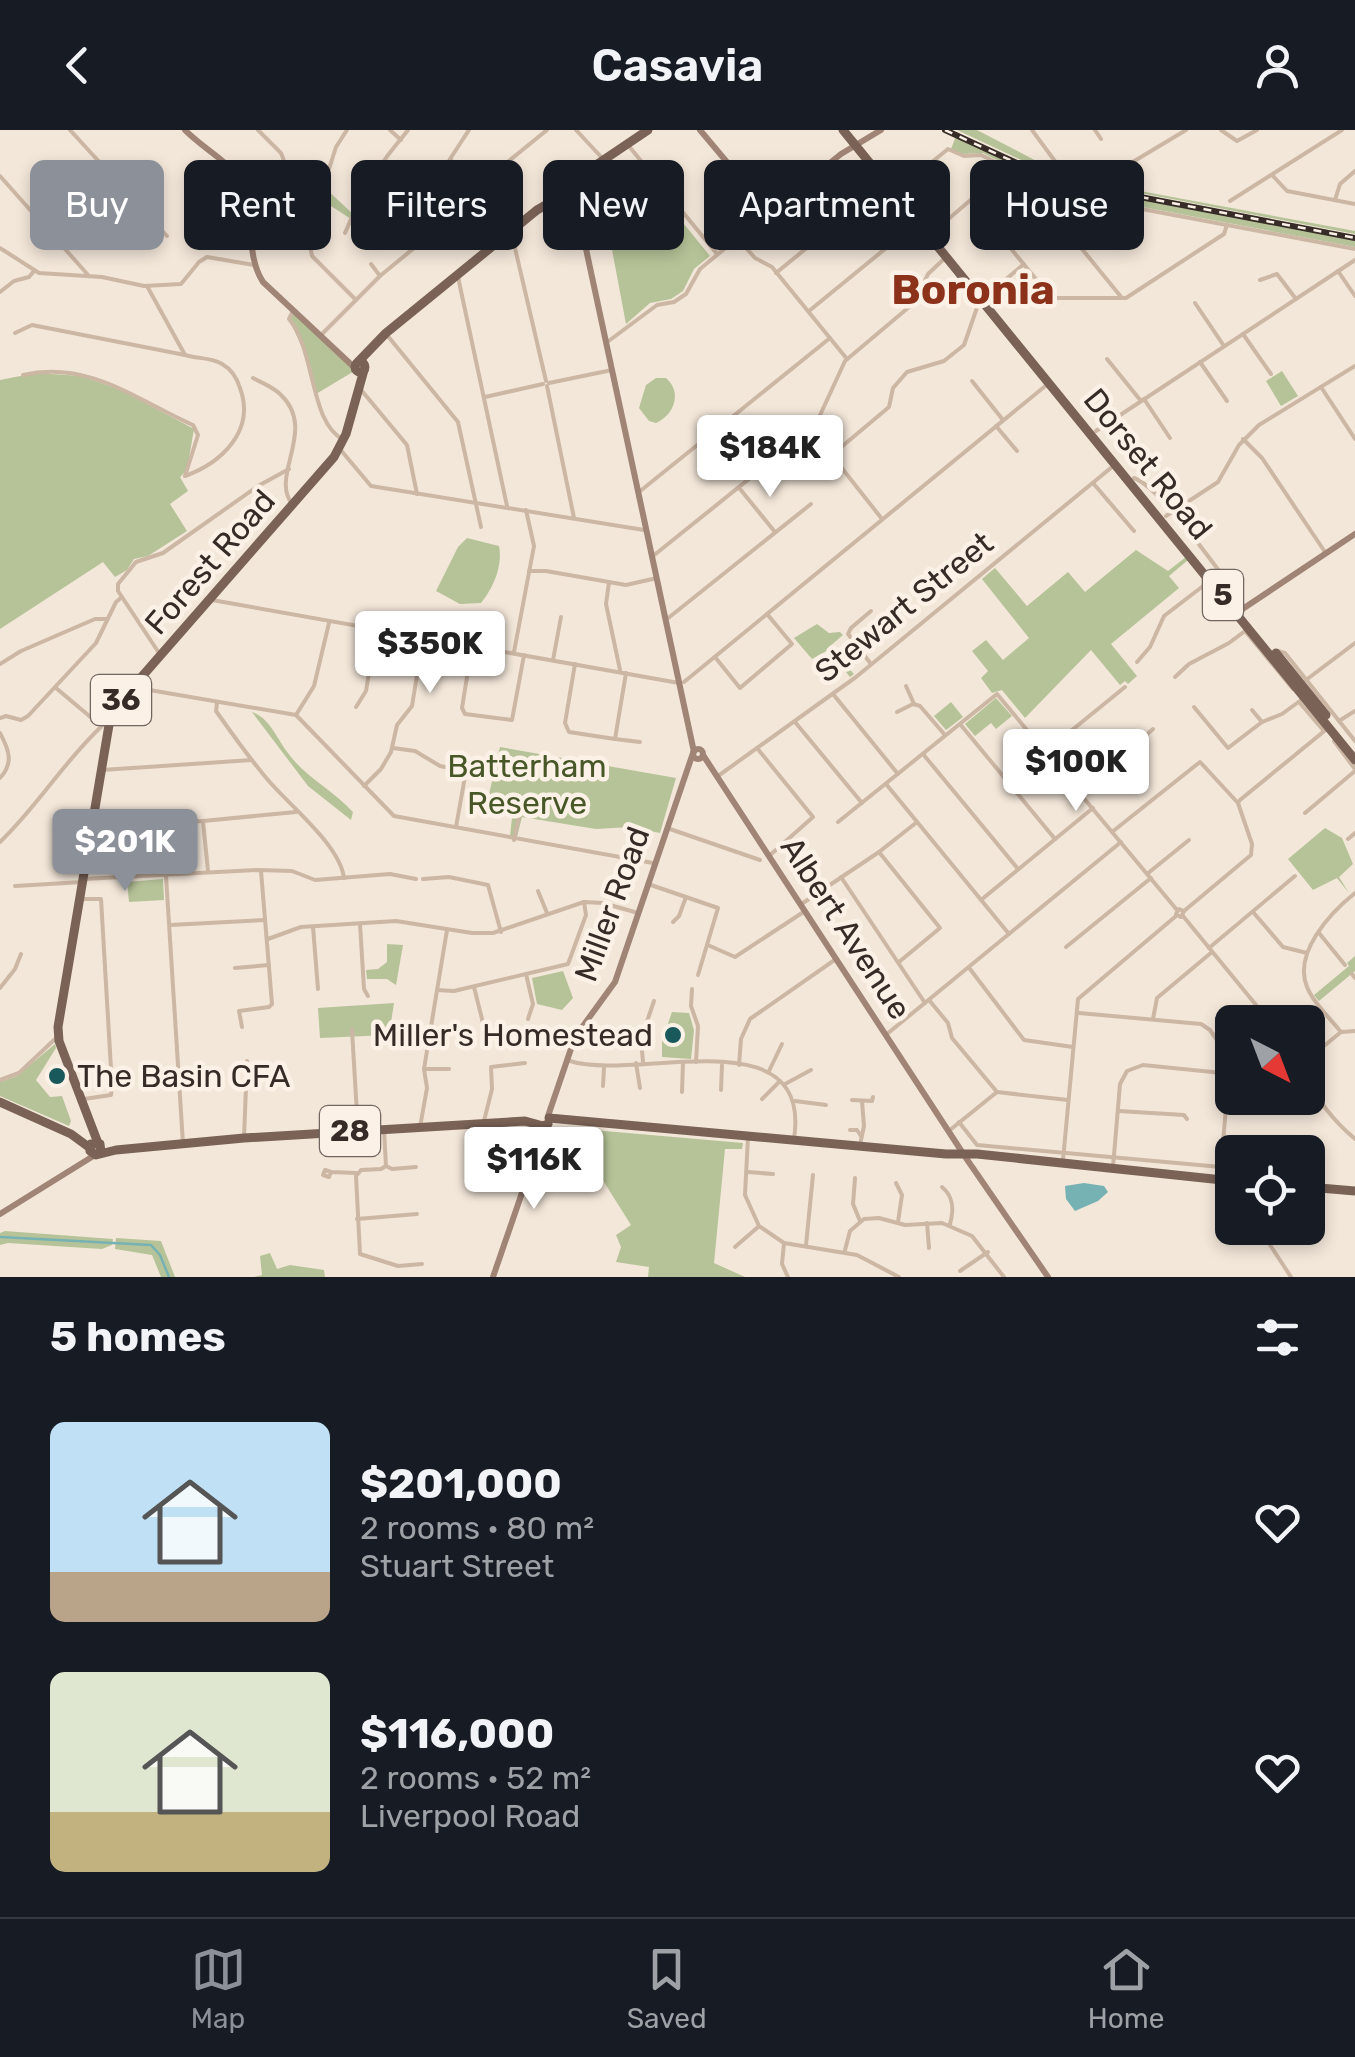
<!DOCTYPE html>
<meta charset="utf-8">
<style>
:root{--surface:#171b24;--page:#20242c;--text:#f1f3f6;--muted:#9ea1a6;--line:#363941;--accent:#8c9099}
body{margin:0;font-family:Rubik,sans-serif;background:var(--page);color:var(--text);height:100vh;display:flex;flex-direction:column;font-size:38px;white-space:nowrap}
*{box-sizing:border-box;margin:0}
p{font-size:32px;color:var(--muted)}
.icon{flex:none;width:55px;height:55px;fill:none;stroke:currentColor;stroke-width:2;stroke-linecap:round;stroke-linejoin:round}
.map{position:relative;height:1147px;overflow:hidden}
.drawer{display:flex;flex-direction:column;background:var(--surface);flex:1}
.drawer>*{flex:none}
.guide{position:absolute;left:30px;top:30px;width:1295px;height:90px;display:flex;gap:20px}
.needle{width:65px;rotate:138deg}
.buttons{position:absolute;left:1215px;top:875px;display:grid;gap:20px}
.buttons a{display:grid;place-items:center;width:110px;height:110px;border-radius:15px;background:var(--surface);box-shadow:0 5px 15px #0003;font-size:50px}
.price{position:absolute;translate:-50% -85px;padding:0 22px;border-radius:10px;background:#fff;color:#222;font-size:32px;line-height:65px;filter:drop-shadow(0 2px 5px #0008)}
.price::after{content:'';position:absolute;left:50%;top:60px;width:30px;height:22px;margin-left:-15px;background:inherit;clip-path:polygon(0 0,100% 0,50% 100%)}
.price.active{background:var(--accent);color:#fff}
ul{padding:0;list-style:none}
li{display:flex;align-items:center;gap:30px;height:250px;padding:0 50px}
li span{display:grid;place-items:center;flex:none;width:280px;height:200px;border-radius:15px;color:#555}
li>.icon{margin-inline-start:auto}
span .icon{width:120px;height:120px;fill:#fffc;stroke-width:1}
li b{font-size:42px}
h2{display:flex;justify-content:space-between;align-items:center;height:120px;padding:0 50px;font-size:42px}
.tag{padding:0 35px;border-radius:15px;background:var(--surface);box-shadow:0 5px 15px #0003;font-size:35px;line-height:90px}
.tag.active{background:var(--accent);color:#fff}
header{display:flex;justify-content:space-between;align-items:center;height:130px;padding:0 50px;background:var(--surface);font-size:45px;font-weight:600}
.tabs{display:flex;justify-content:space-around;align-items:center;height:140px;border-top:2px solid var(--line);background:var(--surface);font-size:28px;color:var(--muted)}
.tabs a{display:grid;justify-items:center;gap:5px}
.tabs .active{color:var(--accent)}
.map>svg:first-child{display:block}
</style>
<header><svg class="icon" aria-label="back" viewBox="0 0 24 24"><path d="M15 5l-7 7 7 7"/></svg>Casavia<svg class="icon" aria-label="person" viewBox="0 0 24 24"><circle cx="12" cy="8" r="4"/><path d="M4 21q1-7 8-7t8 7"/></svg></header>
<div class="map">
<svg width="1355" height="1147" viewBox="0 0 1355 1147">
<rect width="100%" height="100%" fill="#f3e7d9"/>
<g fill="#b6c398">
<polygon points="957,0 977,0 1048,37 1092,52 1355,101 1355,104 1083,52 1032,35"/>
<polygon points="956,6 1038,44 1069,54 1355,110 1355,117 1079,65 1045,54 983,23 962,24 951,19"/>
<polygon points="324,39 329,39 324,57 354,85 351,89 331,76 304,82 293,54 313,47"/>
<polygon points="662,67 710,126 694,139 683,161 671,169 650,173 626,194 610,109"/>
<polygon points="294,180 356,240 316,264 311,237 289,189"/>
<polygon points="1282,241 1298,266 1281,276 1266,251"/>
<polygon points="36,243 81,246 121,260 194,299 187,340 180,347 188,361 170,374 187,401 148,426 134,429 127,440 115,447 103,432 0,499 0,250"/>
<path d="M656 248H666C682 262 675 284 656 293L649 291 639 278 646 255Z"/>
<path d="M467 408 499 416C503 436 493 458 481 473L460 474 436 461 458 417Z"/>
<polygon points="1136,420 1168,441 1186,427 1188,430 1169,446 1179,458 1111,514 1137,546 1128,554 1125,551 1120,555 1091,520 1025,588 1002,560 992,563 981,548 988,541 972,521 986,510 1003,530 1029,508 982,449 995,438 1027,476 1068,442 1085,462"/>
<polygon points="817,494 829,503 840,502 843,505 829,517 854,544 850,547 828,520 812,529 794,508"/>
<polygon points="996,568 1012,586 996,599 991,593 975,606 965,594"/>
<polygon points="951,572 963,587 946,600 934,586"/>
<path d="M252 582C270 588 277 609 288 623 305 647 333 660 353 682L351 690 308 656Z"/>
<polygon points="500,617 676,648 660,703 631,697 596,699 522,687 517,707 510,706 512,688 503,685 504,678 487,673"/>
<polygon points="1325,698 1342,708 1353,734 1339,747 1349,763 1337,748 1313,760 1288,729"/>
<polygon points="163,749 164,770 129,772 127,752"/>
<polygon points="387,814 403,815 396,855 387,849 367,849 366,840 378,839 387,832"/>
<polygon points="1355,826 1355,841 1319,871 1314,865 1349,836 1347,833"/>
<polygon points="563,841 573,868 562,880 537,874 532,848"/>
<polygon points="394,873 389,905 320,908 318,878"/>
<polygon points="672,882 689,883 694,900 691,929 662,927 662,911"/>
<polygon points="55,914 56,918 36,950 50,967 62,966 71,991 69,996 0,966 0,952 17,946"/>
<polygon points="570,998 743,1013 742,1019 725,1019 714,1133 745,1147 648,1147 649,1137 616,1132 621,1117 616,1105 631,1095"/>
<polygon points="5,1101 113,1109 112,1115 102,1119 8,1113 0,1115 0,1103"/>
<polygon points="116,1108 161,1111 175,1147 161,1147 152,1125 115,1119"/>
<polygon points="270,1123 277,1139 290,1135 324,1140 325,1147 254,1147 262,1145 260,1126"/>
</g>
<polygon fill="#76b1b3" points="1084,1053 1104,1056 1108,1062 1098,1071 1075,1081 1066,1069 1065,1056"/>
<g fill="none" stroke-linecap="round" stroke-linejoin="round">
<polyline stroke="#76b1b3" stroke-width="2.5" points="0,1107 151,1115 160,1125 169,1147"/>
<g stroke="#ccb6a4" stroke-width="4">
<polyline points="70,0 167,106"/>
<polyline points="258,0 281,23 303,80 312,126 356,170"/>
<polyline points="390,0 401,10"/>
<path d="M408 0C389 25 350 62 381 93 391 103 404 106 414 118"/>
<polyline points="469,0 450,29 506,105"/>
<polyline points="576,0 604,30"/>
<polyline points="1032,0 1057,34 1106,48 1186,0"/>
<polyline points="1095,0 1101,9"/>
<polyline points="1221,0 1237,11 1257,0"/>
<polyline points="628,15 717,124"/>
<polyline points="329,39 336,17 347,0"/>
<polyline points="0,46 89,146"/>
<polyline points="1273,46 1287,61 1355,74"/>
<polyline points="1024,48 1122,168"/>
<polyline points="473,60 547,0"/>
<polyline points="895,62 948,19 964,26 981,25 1047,57 1078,67 1355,119"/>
<polyline points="411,63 419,65 419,69"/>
<polyline points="419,65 445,33 451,30"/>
<polyline points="246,69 291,48"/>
<polyline points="971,70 1049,165 1056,168 1126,168 1224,104 1227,95"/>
<polyline points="1335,70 1340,54 1355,41"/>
<polyline points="1230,71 1342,0"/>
<polyline points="511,101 546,251"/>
<polyline points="345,103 352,87 371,76"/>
<polyline points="932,103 1008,38"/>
<polyline points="737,108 755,128 772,137 847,229"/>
<polyline points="0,118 39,143 102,147 144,156 181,154 199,132 207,127 254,135"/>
<polyline points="586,121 664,59"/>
<polyline points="371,134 380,146"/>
<polyline points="1338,141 1355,166"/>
<polyline points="776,143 885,54"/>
<polyline points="458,147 507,376"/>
<polyline points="1260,150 1277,144 1296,169"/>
<path d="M147 156 185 225C197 229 211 227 222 234 231 239 237 248 240 258 256 301 221 333 185 346"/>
<polyline points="0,162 14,151 29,147 34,141"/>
<polyline points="1195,173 1224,216"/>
<path d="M293 181 289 189C316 221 309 293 344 310"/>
<polyline points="809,181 918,92"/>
<polyline points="15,203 32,195 185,225"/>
<polyline points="322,204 380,146 425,109"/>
<polyline points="1243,204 1271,244"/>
<polyline points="387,205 458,292 481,397"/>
<polyline points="606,213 657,175 674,172 686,164 700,139 769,82"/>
<polyline points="1107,229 1141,271"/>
<polyline points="1200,232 1227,271"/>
<path d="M23 245C88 230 137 270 193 295L198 305 185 346"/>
<path d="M253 248C262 253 273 257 280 264 319 300 268 346 293 375"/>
<polyline points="972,251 1003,290"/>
<polyline points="549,253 612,240"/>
<polyline points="547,256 574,388"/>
<polyline points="1321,257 1355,309"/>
<polyline points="362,261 407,315 417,364"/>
<polyline points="485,267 543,254"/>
<polyline points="1144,269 1170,308"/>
<polyline points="996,296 1017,321"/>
<polyline points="813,297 822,313 882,389"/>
<polyline points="1096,301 1355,130"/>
<polyline points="1243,309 1262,328 1325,422"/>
<polyline points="339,318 371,356 644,400"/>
<polyline points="833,324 889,277 893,258 907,242 944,231 964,215 979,172 1024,134"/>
<path d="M1134 348C1161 358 1212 433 1233 459V469"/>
<polyline points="1093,353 1134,401"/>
<polyline points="740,359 775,402"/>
<polyline points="639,362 830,208"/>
<polyline points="1166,386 1218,352 1239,315 1259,295 1355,236"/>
<polyline points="653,426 815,296 845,231 915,172 928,144 945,128"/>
<polyline points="529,441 546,441 626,455 657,448"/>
<polyline points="609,452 606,474 620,540"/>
<polyline points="212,470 679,553"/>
<polyline points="667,489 811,374"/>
<polyline points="1245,501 1293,559"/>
<polyline points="472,516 462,578 465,584 512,590 524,525"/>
<polyline points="1278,521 1285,523 1355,611"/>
<polyline points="514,522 534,416 526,380"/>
<polyline points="159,523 118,461 118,454 136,432 163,423 258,356 289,339"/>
<polyline points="715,527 740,558 792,514 767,484"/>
<polyline points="553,530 561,487"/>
<polyline points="1137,532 1150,517 1164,486 1207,453"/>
<polyline points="0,534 21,521 95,489 107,489"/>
<polyline points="575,534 565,593 569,602 615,609 626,543"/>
<polyline points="871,534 848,504 851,498 871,481"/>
<polyline points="1175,547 1189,534 1229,513 1245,501"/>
<polyline points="1306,550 1355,513"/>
<polyline points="684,552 1049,253"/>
<polyline points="906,556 914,574"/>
<polyline points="132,557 296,585 394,686 653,733"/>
<polyline points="56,558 94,590 109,595"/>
<polyline points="833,564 898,644"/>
<polyline points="1299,572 1324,601"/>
<path d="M217 573 216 581C233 605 249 628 268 650 289 675 340 715 344 748"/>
<polyline points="356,577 366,561 376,500"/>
<polyline points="1194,577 1228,618 1262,592 1282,584 1304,568"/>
<polyline points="1252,580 1262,592"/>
<polyline points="897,582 913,574 920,576 945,605"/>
<polyline points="296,585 314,556 329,493"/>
<polyline points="0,588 6,586 21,590 28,586 96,513 116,472 122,467"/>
<polyline points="1339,591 1355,581"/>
<polyline points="795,592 862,673"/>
<polyline points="960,594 1055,709"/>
<path d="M0 603C9 620 14 633 0 648"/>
<polyline points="615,609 640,612"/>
<polyline points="1334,611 1355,639"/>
<polyline points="393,618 415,621 440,636 466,641 456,697"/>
<polyline points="757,618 813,687 769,726"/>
<polyline points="1045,622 1125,557"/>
<polyline points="923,624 1018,739"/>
<polyline points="102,640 252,630"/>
<polyline points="718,646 856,547 1112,337"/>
<polyline points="886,654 1009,804"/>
<polyline points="364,656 381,639 391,622 397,595 412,576 423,508"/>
<polyline points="1080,664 1153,599"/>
<polyline points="1305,683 1355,641"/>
<polyline points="203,691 208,741"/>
<polyline points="838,692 997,564 1177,780"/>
<polyline points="92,696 203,691 296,682"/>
<polyline points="667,698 760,730"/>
<polyline points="1112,702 1200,632 1238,673"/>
<polyline points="1348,709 1355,703"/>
<polyline points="514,710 519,686"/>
<path d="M0 712C38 676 64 631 102 596"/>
<polyline points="879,722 940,798 899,832"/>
<polyline points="1147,744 1189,710"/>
<polyline points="166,746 183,1014"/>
<polyline points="841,747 925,873"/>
<polyline points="84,749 258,740 292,741 315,750 390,744 416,749"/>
<polyline points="423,749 449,747 488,755 501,802"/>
<polyline points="648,754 718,778 698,845"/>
<polyline points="15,756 83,752"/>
<polyline points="538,761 547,783"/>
<polyline points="80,769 101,769 112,956 111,965 84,969"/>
<polyline points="981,770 1093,678"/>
<polyline points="803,773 879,722 917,692"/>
<polygon points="1179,779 1184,781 1181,787 1176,784"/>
<polyline points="1184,781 1251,725 1252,714 1238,673 1240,670 1328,598"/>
<polyline points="1253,782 1283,817 1307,823"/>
<polyline points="1183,786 1270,892"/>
<polyline points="673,792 679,786 686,767"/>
<polyline points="360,794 364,859 368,866"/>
<polyline points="170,795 265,790"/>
<polyline points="313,797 318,859"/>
<polyline points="1319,803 1345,835"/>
<polyline points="268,809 301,797 396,791 472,803 493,803 584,772 603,773 638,783"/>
<polyline points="710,816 735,827 805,781"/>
<polyline points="1066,817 1151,748"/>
<polyline points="1209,818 1295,746"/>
<polyline points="235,838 269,835"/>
<polyline points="970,839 1024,910 1073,917"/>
<polyline points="526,844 533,874 528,889"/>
<polyline points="1352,844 1355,848"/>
<polyline points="474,857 483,893"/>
<polyline points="0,858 15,839 21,824"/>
<polyline points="692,859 691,876 698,896 696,932"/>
<polyline points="437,860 454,861 568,834 586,785 584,772"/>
<polyline points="929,870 948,893 952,908 997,962 1068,970"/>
<polyline points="1079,883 1201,894 1210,900 1230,929 1220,1049"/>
<polyline points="1153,889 1157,868 1212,822"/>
<polyline points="242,897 239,881 269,877 272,874 261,741"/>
<polyline points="352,900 358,1001"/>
<path d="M1341 902C1330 888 1314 874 1307 857 1293 823 1330 783 1355 763"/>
<polyline points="887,904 1121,712"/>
<polyline points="1308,929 1341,902 1355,901"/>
<path d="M570 931C635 952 813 885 794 1009"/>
<polyline points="643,932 641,909 654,871"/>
<polyline points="636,933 640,958"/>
<polyline points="739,935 741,909 750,889 836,829"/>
<polyline points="424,939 449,939"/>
<polyline points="769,941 782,914"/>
<path d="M1308 948C1318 972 1335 992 1355 1009"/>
<polyline points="0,950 19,943 55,909"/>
<polyline points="785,954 811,940"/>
<polyline points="603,956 604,938"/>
<polyline points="721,960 722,935"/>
<polyline points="682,962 683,932"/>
<polyline points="1270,968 1271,976"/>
<polyline points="762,969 780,951"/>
<polyline points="852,970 872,971 873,967"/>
<polyline points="795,971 826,975"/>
<polyline points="1119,981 1184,985 1187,989"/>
<polyline points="484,991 492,959 491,937 525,933"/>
<polyline points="959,992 977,1015 1221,1037"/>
<polyline points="420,997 427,958 424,939 447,800"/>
<polyline points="384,999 386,1036 381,1039 361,1040 356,1046 360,1124 398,1136 422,1134"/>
<polyline points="850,1000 857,1000 861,1006"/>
<polyline points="950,1000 997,962"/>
<polyline points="748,1007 745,1065 759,1096 784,1113 857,1125 899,1147"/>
<polyline points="244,1008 247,931"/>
<polyline points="1264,1012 1313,1019 1317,1026 1315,1057"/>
<polyline points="860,1015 864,996 862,971"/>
<polyline points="1063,1030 1078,869 1176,786"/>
<polyline points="386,1036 392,1039 416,1037"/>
<polyline points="1113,1037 1120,954 1127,941 1143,935 1232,944"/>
<polyline points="331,1042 325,1040 323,1045 329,1047 331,1042 356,1043"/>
<polyline points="748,1042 773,1044"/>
<polyline points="855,1048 853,1074 860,1091"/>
<polyline points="896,1053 902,1065 898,1092"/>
<path d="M942 1057C954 1067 954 1080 950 1094"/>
<polyline points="357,1089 417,1084"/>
<polyline points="927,1093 929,1118"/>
<polyline points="1259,1098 1291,1147"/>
<polyline points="784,1113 782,1134 788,1147"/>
<polyline points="806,1115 813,1045"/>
<polyline points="735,1117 758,1097"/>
<polyline points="845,1120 850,1101 864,1089 879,1088 905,1095 942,1093 972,1106 1004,1147"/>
<polyline points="960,1141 988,1122"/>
</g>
<g stroke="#a08476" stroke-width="6">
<path d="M185 0C200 16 229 32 237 47 257 84 244 123 263 152L356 239"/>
<polyline points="700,0 769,82"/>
<polyline points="574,63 694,622"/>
<polyline points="769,82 841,24 881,0"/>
<polyline points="1241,480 1355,404"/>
<circle cx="698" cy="624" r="5"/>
<polyline points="703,625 966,1028 1048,1147"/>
<polyline points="548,986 575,907 615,852 693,623"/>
<polyline points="0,1084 95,1025"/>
<polyline points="493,1147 545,996"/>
</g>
<g stroke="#7a6256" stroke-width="9">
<polyline points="843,0 1355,630"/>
<polyline points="558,72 572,64 581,48"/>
<circle cx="360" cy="237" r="5"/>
<polyline points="358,232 386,203 537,80 558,68 565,56 648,0"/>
<polyline points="1276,523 1326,585"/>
<polyline points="0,972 71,1004 90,1018"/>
<polyline points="549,988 946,1024 977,1024 1232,1051"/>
<polyline points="98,1013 59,911 58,897 109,595 124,567 334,327 346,304 364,240"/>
<polyline points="101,1022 100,1014 91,1014 90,1021 96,1025 116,1020 244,1008 525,991 543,996 548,994"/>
<polyline points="1308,1057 1355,1061"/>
</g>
<g stroke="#372b27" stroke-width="6">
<polyline id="rail" points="945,0 1034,41 1072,54 1355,108"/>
</g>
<use href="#rail" stroke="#fbf1e6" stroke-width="2.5" stroke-dasharray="8" stroke-linecap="butt"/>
</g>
<g fill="#19595c" stroke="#fbf1e6" stroke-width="4">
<circle cx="673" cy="905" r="10"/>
<circle cx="57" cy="946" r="10"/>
</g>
<g text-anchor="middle" stroke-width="9" stroke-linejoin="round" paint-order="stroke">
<g fill="#fbf1e6" stroke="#726660" stroke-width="2.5">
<rect x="1203" y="440" width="40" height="50" rx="8"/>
<rect x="91" y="545" width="60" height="50" rx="8"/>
<rect x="320" y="976" width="60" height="50" rx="8"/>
</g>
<g font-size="30" font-weight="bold" fill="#372b27">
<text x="1223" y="475">5</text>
<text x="121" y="580">36</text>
<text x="350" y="1011">28</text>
</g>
<g font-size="32" fill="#372b27" stroke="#fbf1e6">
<text transform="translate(1148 334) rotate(51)" y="11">Dorset Road</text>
<text transform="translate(210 432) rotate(-49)" y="11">Forest Road</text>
<text transform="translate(904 477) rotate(-39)" y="11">Stewart Street</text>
<text transform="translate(612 774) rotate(-70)" y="11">Miller Road</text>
<text transform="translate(846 798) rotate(57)" y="11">Albert Avenue</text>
</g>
<g font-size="32" fill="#475728" stroke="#fbf1e6">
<text x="527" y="647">Batterham<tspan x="527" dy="37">Reserve</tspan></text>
</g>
<g font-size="32" fill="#372b27" stroke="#fbf1e6" text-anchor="end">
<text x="653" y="916">Miller's Homestead</text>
<text x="77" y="957" text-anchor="start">The Basin CFA</text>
</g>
<g font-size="42" font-weight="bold" fill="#8c321a" stroke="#fbf1e6">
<text x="973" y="174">Boronia</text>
</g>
</g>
</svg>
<div class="buttons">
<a><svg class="needle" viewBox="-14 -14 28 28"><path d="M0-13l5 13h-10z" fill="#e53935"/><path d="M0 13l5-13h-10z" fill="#9ea1a6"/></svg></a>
<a><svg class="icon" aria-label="locate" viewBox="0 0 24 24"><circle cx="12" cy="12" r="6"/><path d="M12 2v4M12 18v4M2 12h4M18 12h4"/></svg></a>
</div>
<b class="price" style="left:770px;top:370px">$184K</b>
<b class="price" style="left:430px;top:566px">$350K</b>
<b class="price" style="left:1076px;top:684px">$100K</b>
<b class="price active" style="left:125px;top:764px">$201K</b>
<b class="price" style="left:534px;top:1082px">$116K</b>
<div class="guide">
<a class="tag active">Buy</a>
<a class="tag">Rent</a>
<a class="tag">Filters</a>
<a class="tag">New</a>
<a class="tag">Apartment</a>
<a class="tag">House</a>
</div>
</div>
<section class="drawer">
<h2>5 homes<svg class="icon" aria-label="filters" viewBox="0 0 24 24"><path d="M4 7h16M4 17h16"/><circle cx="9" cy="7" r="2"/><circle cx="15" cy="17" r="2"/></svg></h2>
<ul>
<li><span style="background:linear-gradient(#bfe0f5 75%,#b9a48a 0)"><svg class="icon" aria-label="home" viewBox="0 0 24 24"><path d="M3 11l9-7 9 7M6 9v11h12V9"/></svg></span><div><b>$201,000</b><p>2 rooms · 80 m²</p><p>Stuart Street</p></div><svg class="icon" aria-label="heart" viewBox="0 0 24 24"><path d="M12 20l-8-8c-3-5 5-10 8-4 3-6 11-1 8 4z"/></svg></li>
<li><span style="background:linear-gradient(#dfe7d0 70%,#c2b280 0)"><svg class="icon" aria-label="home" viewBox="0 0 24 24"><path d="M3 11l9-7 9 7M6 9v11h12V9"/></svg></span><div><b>$116,000</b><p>2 rooms · 52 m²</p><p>Liverpool Road</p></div><svg class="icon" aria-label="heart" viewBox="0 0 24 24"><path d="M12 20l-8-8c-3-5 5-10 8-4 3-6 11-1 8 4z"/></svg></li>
</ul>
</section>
<nav class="tabs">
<a class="active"><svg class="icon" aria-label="map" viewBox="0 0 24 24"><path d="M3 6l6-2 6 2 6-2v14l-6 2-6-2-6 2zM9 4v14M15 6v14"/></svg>Map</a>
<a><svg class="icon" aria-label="saved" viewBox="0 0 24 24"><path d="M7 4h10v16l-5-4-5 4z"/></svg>Saved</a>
<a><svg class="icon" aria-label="home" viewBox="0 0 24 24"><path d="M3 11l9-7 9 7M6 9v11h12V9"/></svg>Home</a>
</nav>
